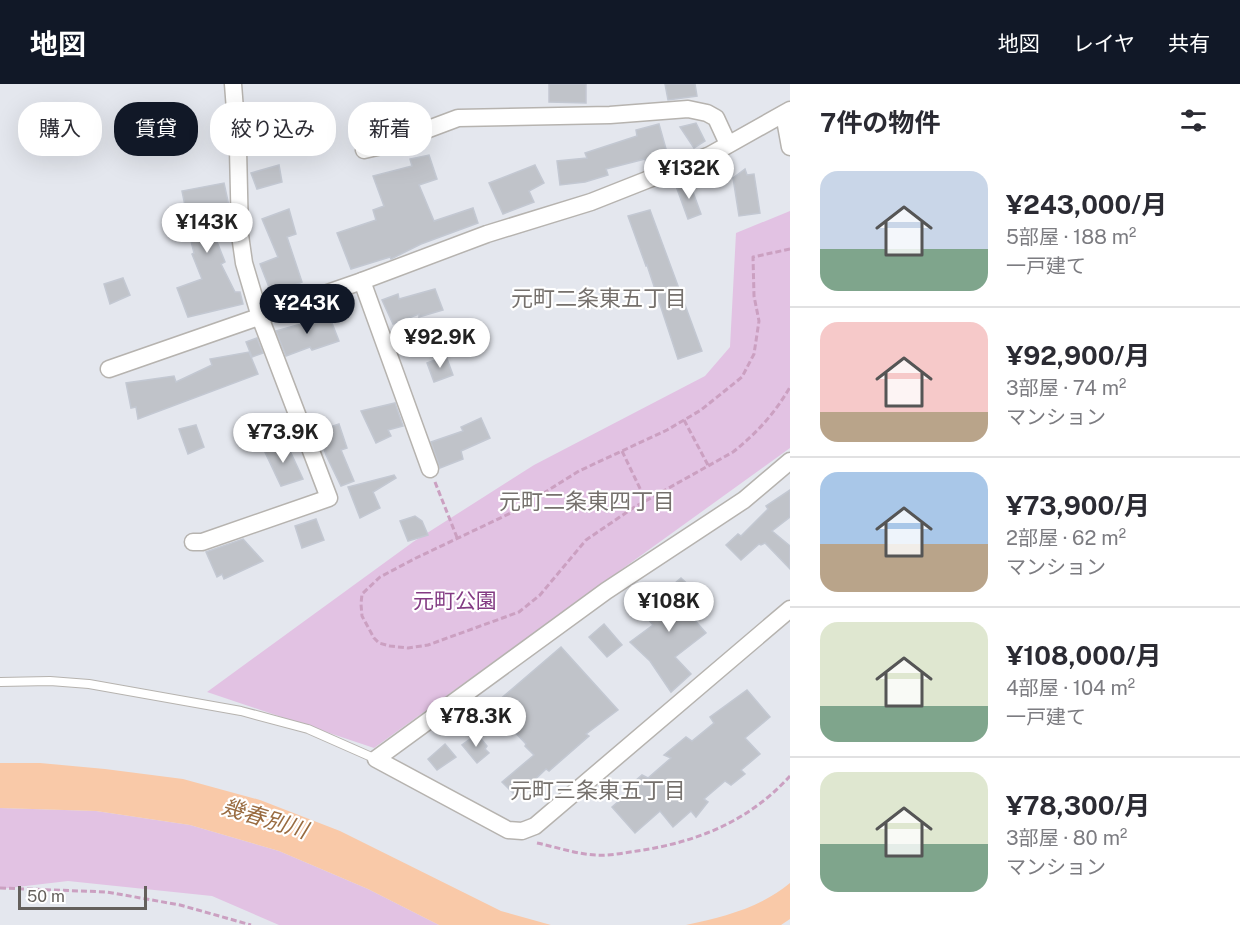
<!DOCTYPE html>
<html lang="ja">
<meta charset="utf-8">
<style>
:root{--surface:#fff;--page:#f2f2f3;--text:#2b2b33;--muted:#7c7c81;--line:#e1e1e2;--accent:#111827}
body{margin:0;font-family:"Public Sans","Noto Sans JP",sans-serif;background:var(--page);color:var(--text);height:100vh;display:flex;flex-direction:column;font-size:22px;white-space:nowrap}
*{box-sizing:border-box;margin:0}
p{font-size:20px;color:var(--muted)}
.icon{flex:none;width:33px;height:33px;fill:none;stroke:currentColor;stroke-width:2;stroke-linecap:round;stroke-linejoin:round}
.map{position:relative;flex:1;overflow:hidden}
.details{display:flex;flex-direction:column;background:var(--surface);width:450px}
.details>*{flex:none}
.banner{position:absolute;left:18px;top:18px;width:570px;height:54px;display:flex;gap:12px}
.scale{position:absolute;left:18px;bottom:15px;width:129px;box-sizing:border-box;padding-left:6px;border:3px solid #64605c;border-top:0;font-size:16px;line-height:21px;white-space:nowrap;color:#64605c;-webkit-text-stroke:4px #fff;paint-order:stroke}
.price{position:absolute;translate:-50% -51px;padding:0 14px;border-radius:21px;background:#fff;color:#222;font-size:20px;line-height:39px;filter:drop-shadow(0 2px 3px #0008)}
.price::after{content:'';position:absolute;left:50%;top:36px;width:18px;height:14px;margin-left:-9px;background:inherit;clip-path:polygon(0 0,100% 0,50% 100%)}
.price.active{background:var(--accent);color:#fff}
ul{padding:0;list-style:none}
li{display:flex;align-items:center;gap:18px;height:150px;padding:0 30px}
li+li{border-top:2px solid var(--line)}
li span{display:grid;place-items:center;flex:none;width:168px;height:120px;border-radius:18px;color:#555}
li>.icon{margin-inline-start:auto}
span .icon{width:72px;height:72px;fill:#fffc;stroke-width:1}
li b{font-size:26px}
h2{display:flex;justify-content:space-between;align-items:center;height:72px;padding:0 30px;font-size:26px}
.tag{padding:0 21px;border-radius:24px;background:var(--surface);box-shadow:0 6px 24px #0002;font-size:21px;line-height:54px}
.tag.active{background:var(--accent);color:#fff}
header{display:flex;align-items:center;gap:36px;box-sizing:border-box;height:84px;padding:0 30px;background:var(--accent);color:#fff}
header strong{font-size:28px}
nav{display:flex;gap:33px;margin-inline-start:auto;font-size:21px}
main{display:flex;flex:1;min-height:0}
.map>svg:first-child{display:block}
</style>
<header>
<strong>地図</strong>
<nav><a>地図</a><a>レイヤ</a><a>共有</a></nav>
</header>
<main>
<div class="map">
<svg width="790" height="841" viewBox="0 0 790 841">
<rect width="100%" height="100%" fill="#e4e7ee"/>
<g fill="#e2c2e3">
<polygon points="790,127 790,364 374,664 207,608 413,458 534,381 705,292 730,263 736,149"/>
<polygon points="0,724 96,727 190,741 279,767 368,805 439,841 279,841 212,812 68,797 0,805"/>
</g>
<g fill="#f9c9a8">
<polygon points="0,679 40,679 105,685 183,695 260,716 340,747 501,827 551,841 439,841 368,805 279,767 190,741 96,727 0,724"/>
<path d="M790 799V835L781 841H686C723 833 760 824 790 799Z"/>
</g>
<g fill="#c0c3c9" stroke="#c3c8d2" stroke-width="1.5">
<polygon points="549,0 586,0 586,19 549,18"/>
<polygon points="665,0 695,0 697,12 668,16"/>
<polygon points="265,36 289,37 289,50 266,51"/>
<polygon points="696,39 705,57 694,64 680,43"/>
<polygon points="659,40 668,72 646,79 645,75 606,85 608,91 585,98 560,101 557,77 587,74 585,69 637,52 636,46"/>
<polygon points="429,71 437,95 419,101 434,137 473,124 478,139 421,160 391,175 390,173 351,185 337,149 376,136 373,126 384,122 373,92 412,82 410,75"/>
<polygon points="279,81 282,98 257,105 251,89"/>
<polygon points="535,81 544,99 529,107 534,118 503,130 489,99"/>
<polygon points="745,85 747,91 754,90 760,129 739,132 733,94"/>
<polygon points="689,97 701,130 688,135 676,102"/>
<polygon points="224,99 229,122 210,126 215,145 212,145 225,178 221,180 235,208 240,208 243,220 188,233 177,204 202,195 192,170 194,169 186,137 188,136 182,107"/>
<polygon points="289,125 296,150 287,153 302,198 272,211 260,180 278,173 262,135"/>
<polygon points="650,126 702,267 678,275 647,181 646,182 628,132"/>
<polygon points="123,194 130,211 110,220 104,200"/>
<polygon points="435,205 443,226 419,233 419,230 393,240 382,216 398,210 399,215"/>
<polygon points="313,230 316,239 330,234 339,257 312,266 310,263 286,272 276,247 301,240 299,235"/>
<polygon points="257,254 263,269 252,273 246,258"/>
<polygon points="249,268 258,290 138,335 136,323 131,324 126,299 174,292 176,298 212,281 210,275"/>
<polygon points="446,272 453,291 434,298 427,279"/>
<polygon points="395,319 403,342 388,346 391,352 376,359 361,327"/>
<polygon points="481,334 490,354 461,367 463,375 440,384 431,358 463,347 461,343"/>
<polygon points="339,340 347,364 341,366 354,397 341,402 326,371 318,347"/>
<polygon points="196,341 204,363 188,370 179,345"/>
<polygon points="285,356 303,395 281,402 264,366"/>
<polygon points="394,391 396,394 373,408 380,424 360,434 348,403"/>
<polygon points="790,406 790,433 772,447 790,462 790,485 765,459 761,461 759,460 741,476 726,461 738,450 741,452 768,425 766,422"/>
<polygon points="415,432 422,437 428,451 408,457 400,437"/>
<polygon points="316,435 324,456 302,464 295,442"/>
<polygon points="243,455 263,477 224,495 222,490 217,493 206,468"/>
<polygon points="681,494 693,505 690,509 694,513 683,523 706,549 675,573 691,590 671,608 650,577 630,558 653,541 637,522 651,511 655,516"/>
<polygon points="604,540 622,561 607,573 589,553"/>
<polygon points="561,563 618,626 586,650 589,652 549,687 546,685 517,713 502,698 534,671 525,662 526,660 491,623"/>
<polygon points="747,606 770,633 745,654 760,670 741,686 745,690 731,701 725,697 704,715 708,718 696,733 691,727 673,743 660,727 635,749 612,723 629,708 626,705 642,691 648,694 671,674 664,671 686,653 692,657 714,639 710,633"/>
<polygon points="477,650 487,662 485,665 489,669 477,679 462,661"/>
<polygon points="445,660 456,673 437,686 428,675"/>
</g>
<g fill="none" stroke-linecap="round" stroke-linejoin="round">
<g stroke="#b6b3af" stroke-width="10">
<polyline id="lane" points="0,598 50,597 89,600 241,627 308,645 376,675"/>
</g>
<g stroke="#b6b3af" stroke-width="19">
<g id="street">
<polyline points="784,30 790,63"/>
<polyline points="364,66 386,61 458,34 610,31 688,25 707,29 716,34 728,60"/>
<polyline points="362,197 430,385"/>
<polyline points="109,285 362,197 487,150 591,118 710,71 790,26"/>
<polyline points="790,377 744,416 606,507 376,675 508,746 522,747 535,742 790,525"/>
<polyline points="193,458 202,458 329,414 260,233 244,179 240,151 238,65 233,0"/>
</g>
</g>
<g stroke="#cba0c1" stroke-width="3" stroke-dasharray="6 3" stroke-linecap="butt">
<path d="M790 165 753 173 754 212 759 237 754 270 742 293 701 326 667 346 579 387 515 427 416 474 380 493 362 510 361 520 362 532 374 554 379 559 390 562 408 564 428 561 519 528 540 511 586 456 633 424 733 368C757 349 775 329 790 303"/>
<polyline points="684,336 709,383"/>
<polyline points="622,367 646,417"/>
<polyline points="435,398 458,456"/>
<path d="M537 759C556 763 576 770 596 771 609 772 624 769 637 767 697 758 748 738 790 692"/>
<polyline points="0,804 107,808 180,821 251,841"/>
</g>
<use href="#lane" stroke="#fff" stroke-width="8"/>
<use href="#street" stroke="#fff" stroke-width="16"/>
</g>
<g text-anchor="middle" stroke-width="4.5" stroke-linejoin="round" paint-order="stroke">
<g font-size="21" fill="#833b83" stroke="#fff">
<text x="455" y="524">元町公園</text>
</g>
<g font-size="22" fill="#76716d" stroke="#fff">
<text x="599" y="222">元町二条東五丁目</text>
<text x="587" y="425">元町二条東四丁目</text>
<text x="598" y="714">元町三条東五丁目</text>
</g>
<g font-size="22" font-style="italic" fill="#996b40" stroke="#fff">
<text transform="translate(265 734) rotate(17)" y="8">幾春別川</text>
</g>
</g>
</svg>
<div class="scale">50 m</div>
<b class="price" style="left:689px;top:116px">¥132K</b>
<b class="price" style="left:207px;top:170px">¥143K</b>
<b class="price active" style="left:307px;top:251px">¥243K</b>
<b class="price" style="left:440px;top:285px">¥92.9K</b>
<b class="price" style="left:283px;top:380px">¥73.9K</b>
<b class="price" style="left:669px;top:549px">¥108K</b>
<b class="price" style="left:476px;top:664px">¥78.3K</b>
<div class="banner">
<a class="tag">購入</a>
<a class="tag active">賃貸</a>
<a class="tag">絞り込み</a>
<a class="tag">新着</a>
</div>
</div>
<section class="details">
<h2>7件の物件<svg class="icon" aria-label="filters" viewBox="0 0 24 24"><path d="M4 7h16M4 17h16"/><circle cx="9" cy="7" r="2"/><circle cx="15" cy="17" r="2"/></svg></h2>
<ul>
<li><span style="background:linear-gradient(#c9d6e8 65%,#7fa58c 0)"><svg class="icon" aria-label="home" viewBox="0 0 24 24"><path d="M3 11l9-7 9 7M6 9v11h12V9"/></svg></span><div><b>¥243,000/月</b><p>5部屋 · 188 m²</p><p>一戸建て</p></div></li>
<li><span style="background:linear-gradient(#f6c9c9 75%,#b9a48a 0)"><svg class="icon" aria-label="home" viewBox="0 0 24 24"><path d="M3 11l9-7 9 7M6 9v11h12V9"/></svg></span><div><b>¥92,900/月</b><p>3部屋 · 74 m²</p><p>マンション</p></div></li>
<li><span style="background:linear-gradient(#a9c7e8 60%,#b9a48a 0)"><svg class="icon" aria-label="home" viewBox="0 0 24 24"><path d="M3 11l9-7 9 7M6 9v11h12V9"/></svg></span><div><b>¥73,900/月</b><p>2部屋 · 62 m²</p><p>マンション</p></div></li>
<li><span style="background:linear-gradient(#dfe7d0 70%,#7fa58c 0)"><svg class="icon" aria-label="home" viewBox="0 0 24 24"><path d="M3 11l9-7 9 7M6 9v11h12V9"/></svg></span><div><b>¥108,000/月</b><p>4部屋 · 104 m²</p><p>一戸建て</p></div></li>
<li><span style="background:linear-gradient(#dfe7d0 60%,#7fa58c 0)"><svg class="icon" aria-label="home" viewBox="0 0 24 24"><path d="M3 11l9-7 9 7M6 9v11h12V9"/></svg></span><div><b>¥78,300/月</b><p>3部屋 · 80 m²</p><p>マンション</p></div></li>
</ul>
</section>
</main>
